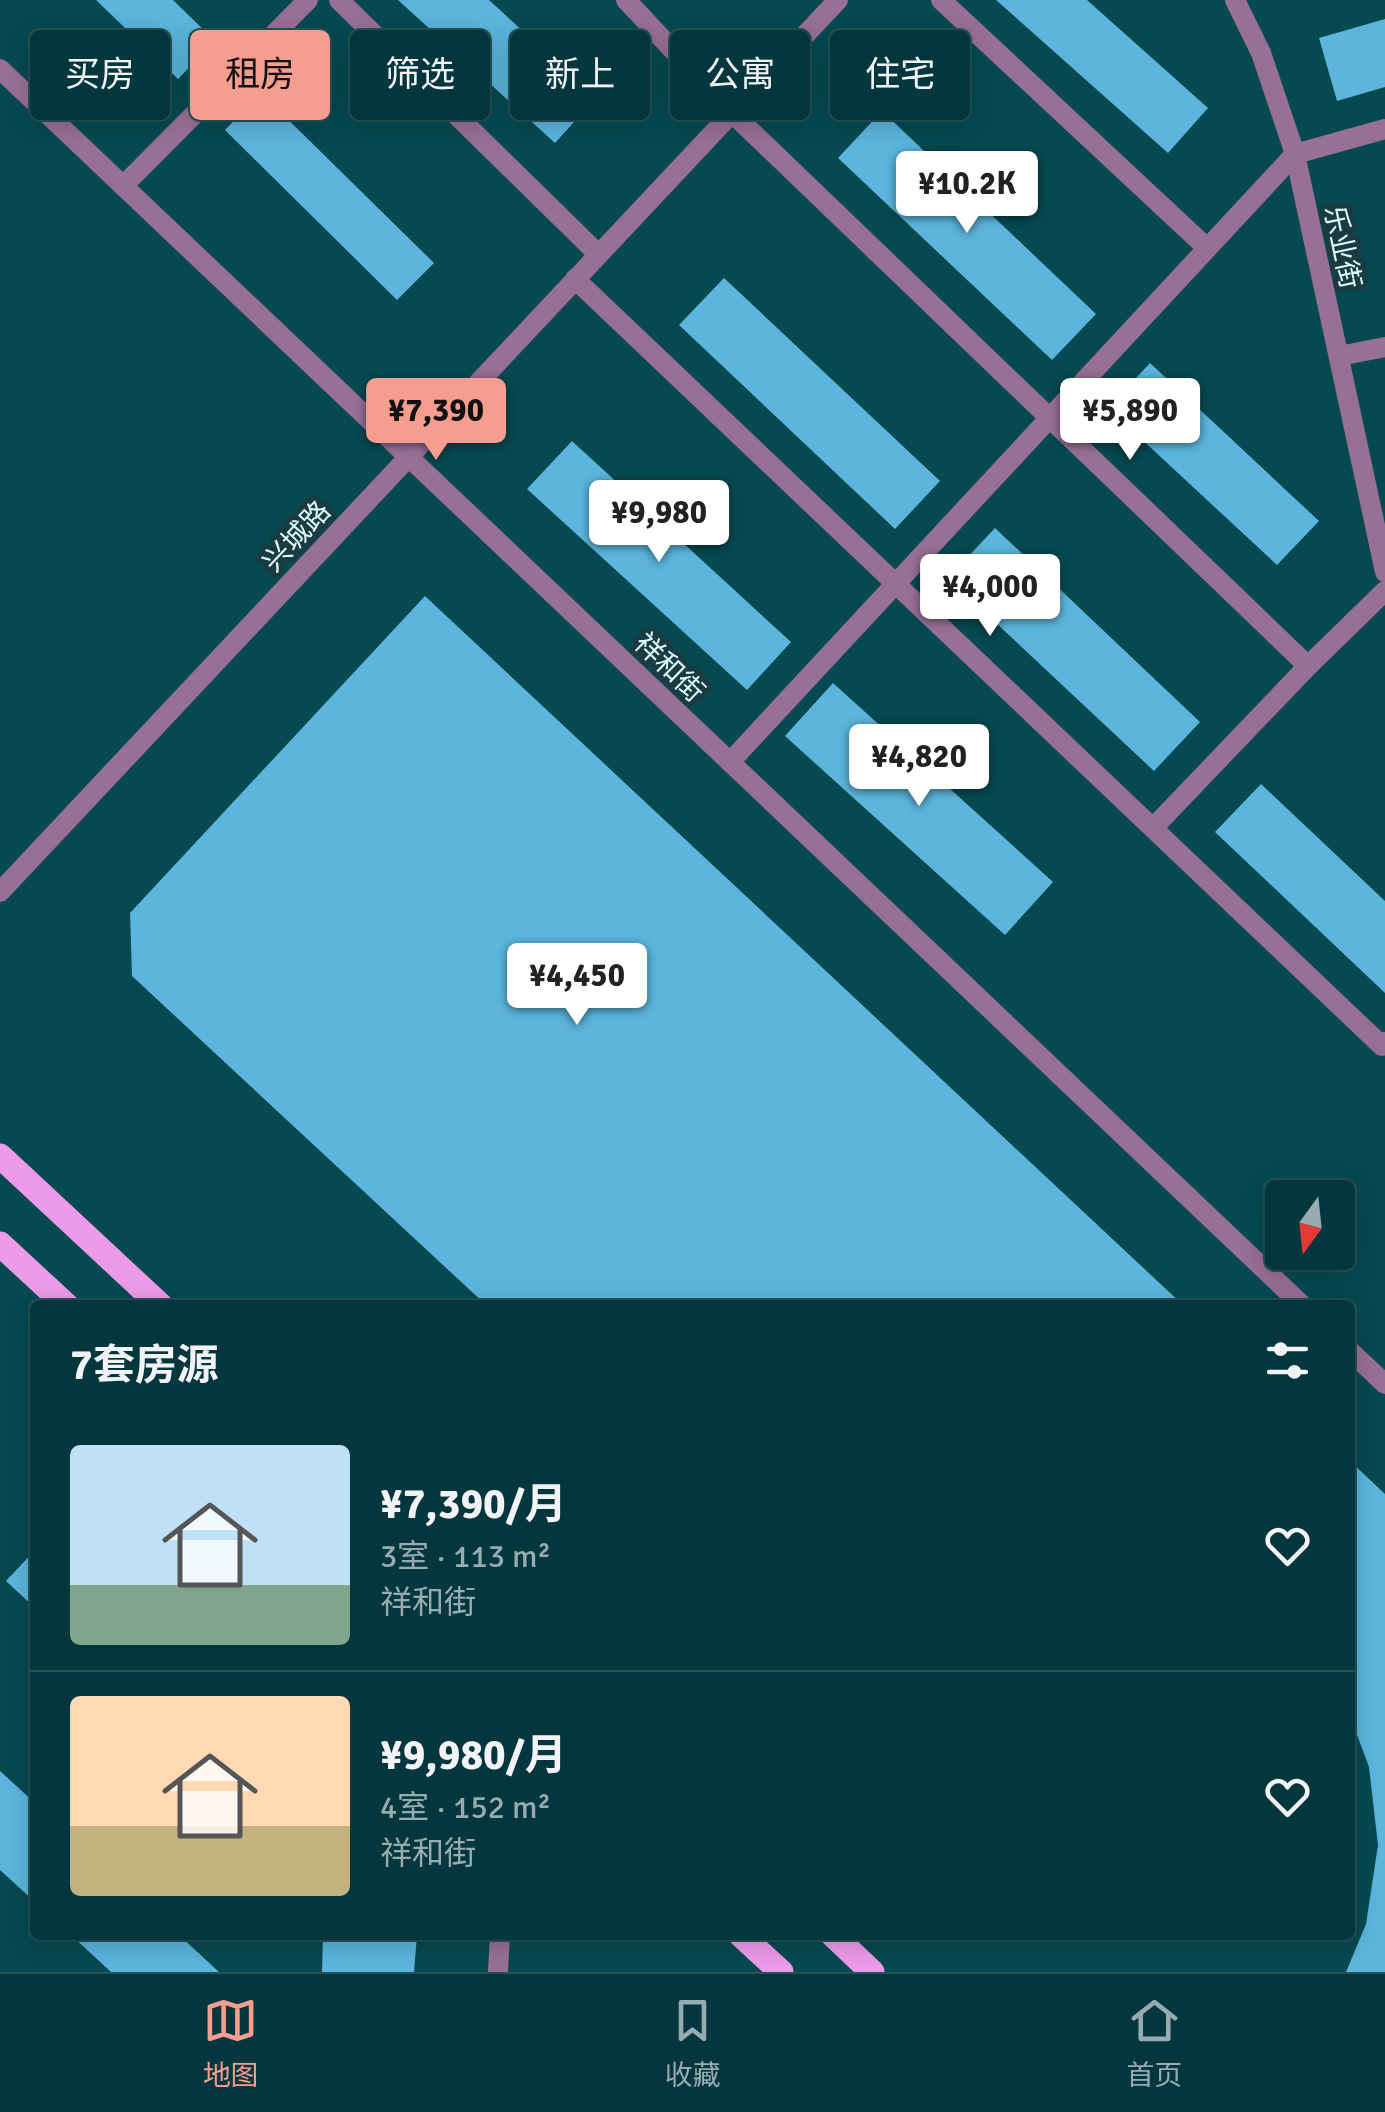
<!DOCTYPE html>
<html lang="zh">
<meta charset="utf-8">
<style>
:root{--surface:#04373d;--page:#124248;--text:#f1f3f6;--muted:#97acb0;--line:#255157;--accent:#f59d8f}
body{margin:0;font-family:Signika,"Noto Sans SC",sans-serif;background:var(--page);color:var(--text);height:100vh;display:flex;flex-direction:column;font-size:38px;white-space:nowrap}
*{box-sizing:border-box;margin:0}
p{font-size:32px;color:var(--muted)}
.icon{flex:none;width:55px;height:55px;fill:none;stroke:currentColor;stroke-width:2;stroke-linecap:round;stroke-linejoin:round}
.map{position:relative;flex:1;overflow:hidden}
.sheet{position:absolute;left:30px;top:1300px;width:1325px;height:640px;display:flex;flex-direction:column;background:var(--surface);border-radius:10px;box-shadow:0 5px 25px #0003,0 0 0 2px var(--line)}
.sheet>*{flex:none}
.banner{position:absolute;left:30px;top:30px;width:1325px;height:90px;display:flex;gap:20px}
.needle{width:65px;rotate:195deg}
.tools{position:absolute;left:1265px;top:1180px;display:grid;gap:20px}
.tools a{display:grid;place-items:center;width:90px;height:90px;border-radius:10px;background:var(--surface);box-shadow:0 5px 25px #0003,0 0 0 2px var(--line);font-size:50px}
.price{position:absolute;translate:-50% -85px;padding:0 22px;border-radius:10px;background:#fff;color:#222;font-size:32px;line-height:65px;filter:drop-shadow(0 2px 5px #0008)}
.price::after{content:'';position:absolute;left:50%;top:60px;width:30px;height:22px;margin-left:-15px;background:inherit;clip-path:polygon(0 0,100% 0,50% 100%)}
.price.on{background:var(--accent);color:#111}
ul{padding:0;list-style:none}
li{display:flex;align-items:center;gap:30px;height:250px;padding:0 40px}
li+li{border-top:2px solid var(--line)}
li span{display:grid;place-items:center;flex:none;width:280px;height:200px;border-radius:10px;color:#555}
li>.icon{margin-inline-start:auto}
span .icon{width:120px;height:120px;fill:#fffc;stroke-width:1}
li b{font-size:42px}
h2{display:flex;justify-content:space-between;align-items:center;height:120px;padding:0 40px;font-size:42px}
.pill{padding:0 35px;border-radius:10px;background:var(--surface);box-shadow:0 5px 25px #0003,0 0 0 2px var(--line);font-size:35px;line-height:90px}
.pill.on{background:var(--accent);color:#111}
.tab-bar{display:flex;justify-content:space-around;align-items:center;height:140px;border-top:2px solid var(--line);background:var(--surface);font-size:28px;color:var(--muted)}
.tab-bar a{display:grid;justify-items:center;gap:5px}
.tab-bar .on{color:var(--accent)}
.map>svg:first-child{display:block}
</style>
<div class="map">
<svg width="1385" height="1972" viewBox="0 0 1385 1972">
<rect width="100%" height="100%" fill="#064951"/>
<g fill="#5bb5dc">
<polygon points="96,0 173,0 215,41 178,79"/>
<polygon points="398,0 489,0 596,98 555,143"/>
<polygon points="996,0 1087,0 1208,108 1168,153"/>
<polygon points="1385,19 1385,87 1337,101 1319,38"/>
<polygon points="261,93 434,263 397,300 225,130"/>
<polygon points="882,111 1096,314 1052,360 838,158"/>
<polygon points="724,278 940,481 895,529 679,325"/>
<polygon points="1150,363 1319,521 1277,565 1108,408"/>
<polygon points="572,441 791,642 747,690 527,489"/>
<polygon points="995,528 1200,722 1154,771 948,578"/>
<polygon points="425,596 1183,1305 486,1305 132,976 130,913"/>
<polygon points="833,683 1053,882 1005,935 785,736"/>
<polygon points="1261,784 1385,901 1385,993 1215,832"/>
<polygon points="1350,1461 1385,1494 1385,1972 1346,1972 1366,1924 1378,1845 1369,1767 1350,1716"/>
<polygon points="35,1550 35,1608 6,1581"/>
<polygon points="0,1771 35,1803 35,1902 0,1870"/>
<polygon points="71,1935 179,1935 219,1972 111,1972"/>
<polygon points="323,1935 417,1935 414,1972 322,1972"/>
</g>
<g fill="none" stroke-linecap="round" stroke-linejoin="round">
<g stroke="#986f95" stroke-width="20">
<polyline points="339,0 598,254"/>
<polyline points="626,0 730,111 1308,666 1153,828"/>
<polyline points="941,0 1207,248"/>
<polyline points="1235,0 1261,53 1295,154 1385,572"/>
<polyline points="0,69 1302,1305"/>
<polyline points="123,186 308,0"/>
<polyline points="575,279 1382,1046 1385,1042"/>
<polyline points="1339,356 1385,347"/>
<polyline points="1308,666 1385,591"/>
<polyline points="730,762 1295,154 1385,129"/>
<polyline points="0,892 838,0"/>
<polyline points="1350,1351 1385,1384"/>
<polyline points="498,1972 500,1935"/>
</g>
<g stroke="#ed9ae8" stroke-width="25">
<polyline points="0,1156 160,1305"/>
<polyline points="0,1244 66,1305"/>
<polyline points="741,1935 781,1972"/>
<polyline points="833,1935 872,1972"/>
</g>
</g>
<g text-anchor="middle" stroke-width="10" stroke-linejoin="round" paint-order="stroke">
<g font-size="28" fill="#ddfaff" stroke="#193b41">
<text transform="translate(1343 247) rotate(78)" y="10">乐业街</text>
<text transform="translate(296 536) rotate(-47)" y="10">兴城路</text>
<text transform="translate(670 667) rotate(44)" y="10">祥和街</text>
</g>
</g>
</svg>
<div class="tools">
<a><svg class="needle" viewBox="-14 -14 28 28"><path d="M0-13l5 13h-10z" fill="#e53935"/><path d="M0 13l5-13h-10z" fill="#97acb0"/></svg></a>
</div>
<b class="price" style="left:967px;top:236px">¥10.2K</b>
<b class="price on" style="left:436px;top:463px">¥7,390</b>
<b class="price" style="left:1130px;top:463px">¥5,890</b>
<b class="price" style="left:659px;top:565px">¥9,980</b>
<b class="price" style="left:990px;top:639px">¥4,000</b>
<b class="price" style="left:919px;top:809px">¥4,820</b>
<b class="price" style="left:577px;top:1028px">¥4,450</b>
<div class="banner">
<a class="pill">买房</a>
<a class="pill on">租房</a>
<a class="pill">筛选</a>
<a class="pill">新上</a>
<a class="pill">公寓</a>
<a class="pill">住宅</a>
</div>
<section class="sheet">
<h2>7套房源<svg class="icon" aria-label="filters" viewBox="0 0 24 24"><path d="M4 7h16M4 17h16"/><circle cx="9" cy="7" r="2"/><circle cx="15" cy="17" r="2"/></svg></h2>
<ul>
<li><span style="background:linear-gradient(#bfe0f5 70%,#7fa58c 0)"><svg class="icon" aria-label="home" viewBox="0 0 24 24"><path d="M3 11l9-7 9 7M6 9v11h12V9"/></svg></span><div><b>¥7,390/月</b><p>3室 · 113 m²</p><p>祥和街</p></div><svg class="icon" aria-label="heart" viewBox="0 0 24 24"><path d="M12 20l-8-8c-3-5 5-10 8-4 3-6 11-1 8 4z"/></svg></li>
<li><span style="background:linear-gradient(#ffd9b3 65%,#c2b280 0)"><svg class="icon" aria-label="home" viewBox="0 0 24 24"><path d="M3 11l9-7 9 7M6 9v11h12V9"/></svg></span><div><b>¥9,980/月</b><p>4室 · 152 m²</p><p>祥和街</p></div><svg class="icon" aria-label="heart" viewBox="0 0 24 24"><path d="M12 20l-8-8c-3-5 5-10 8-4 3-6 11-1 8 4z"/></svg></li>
</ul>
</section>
</div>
<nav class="tab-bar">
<a class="on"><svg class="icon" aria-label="map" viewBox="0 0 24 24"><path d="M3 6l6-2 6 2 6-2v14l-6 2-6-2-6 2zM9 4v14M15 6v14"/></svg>地图</a>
<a><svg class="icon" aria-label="saved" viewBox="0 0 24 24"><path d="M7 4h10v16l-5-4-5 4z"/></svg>收藏</a>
<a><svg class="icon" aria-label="home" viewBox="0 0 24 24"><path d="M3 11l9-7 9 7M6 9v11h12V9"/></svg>首页</a>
</nav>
